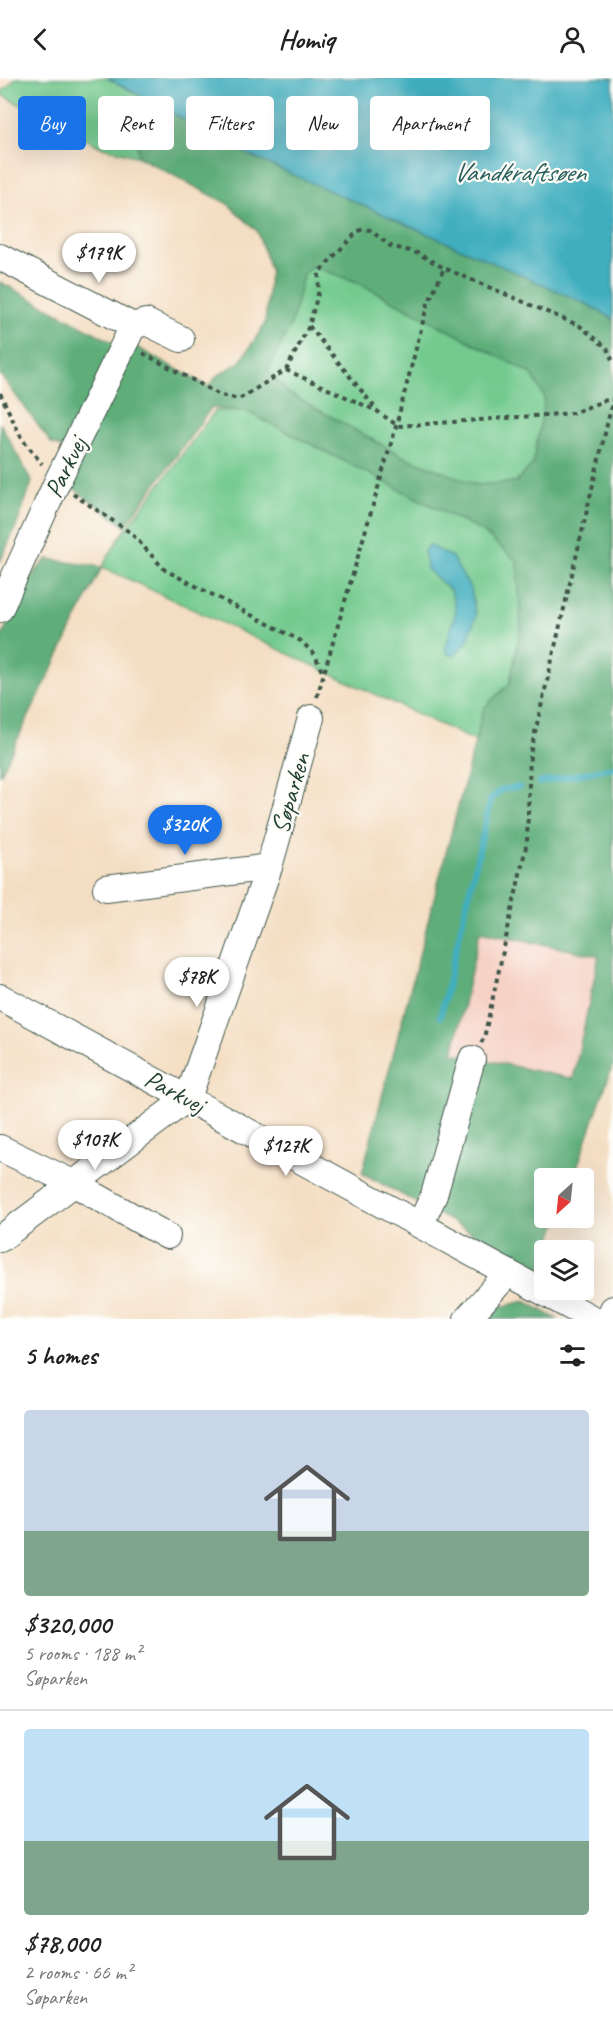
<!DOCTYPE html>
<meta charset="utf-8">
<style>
:root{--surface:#fff;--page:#f6f6f6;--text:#222;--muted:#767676;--line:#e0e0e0;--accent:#1a73e8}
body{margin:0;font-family:Caveat,sans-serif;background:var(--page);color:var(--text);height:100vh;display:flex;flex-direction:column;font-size:22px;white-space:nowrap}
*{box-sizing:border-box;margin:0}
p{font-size:20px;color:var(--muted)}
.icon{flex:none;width:33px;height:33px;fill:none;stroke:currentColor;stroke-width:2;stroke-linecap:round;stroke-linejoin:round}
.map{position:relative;height:1241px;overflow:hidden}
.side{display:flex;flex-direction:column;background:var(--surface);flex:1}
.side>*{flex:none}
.guide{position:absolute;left:18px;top:18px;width:578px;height:54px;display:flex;gap:12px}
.needle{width:39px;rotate:207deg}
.controls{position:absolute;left:534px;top:1090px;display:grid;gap:12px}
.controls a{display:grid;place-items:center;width:60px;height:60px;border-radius:6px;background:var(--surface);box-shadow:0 6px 24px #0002;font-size:30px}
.price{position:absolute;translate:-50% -51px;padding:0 14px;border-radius:21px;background:#fff;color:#222;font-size:20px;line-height:39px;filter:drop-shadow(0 2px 3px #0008)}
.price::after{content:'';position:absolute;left:50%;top:36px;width:18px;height:14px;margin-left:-9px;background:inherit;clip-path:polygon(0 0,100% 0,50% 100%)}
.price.active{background:var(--accent);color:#fff}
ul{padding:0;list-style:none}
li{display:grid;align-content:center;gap:12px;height:318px;padding:0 24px}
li+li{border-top:2px solid var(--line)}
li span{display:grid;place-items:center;height:186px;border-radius:6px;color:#555}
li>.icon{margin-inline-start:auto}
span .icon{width:108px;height:108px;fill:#fffc;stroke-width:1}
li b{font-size:26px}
h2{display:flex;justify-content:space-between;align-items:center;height:72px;padding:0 24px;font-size:26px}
.chip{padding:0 21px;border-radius:6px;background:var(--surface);box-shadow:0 6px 24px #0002;font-size:21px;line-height:54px}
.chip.active{background:var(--accent);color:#fff}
header{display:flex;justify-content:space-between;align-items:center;height:78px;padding:0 24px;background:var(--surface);font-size:27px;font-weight:800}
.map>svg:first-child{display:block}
</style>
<header><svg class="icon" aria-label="back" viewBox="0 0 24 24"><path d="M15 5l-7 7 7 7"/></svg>Homiq<svg class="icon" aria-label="person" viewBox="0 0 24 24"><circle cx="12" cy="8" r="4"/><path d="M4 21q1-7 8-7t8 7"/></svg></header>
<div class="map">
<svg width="613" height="1241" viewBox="0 0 613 1241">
<rect width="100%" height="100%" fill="#fdfcf7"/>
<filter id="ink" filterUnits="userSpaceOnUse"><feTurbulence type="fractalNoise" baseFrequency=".0167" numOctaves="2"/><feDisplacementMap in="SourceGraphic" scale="12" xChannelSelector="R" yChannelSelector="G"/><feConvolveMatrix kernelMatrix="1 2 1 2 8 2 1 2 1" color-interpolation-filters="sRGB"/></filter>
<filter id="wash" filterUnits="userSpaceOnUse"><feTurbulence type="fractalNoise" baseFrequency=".008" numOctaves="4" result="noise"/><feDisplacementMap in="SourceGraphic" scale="24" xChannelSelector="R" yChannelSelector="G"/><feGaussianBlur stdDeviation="1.35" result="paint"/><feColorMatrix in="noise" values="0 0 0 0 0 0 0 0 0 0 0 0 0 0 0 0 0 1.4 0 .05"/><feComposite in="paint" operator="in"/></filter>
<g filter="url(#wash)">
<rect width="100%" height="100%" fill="#f4dec3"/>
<polygon fill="#f6d1c5" points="480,853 600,878 573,1001 453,975"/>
<g fill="#73ca8f" stroke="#498462" stroke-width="1.5">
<polygon points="16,0 107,0 159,28 136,57 139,79 99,68 0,16"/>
<polygon points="311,188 357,204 532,296 545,320 533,386 516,404 477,407 402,378 288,315 267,293 292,244 303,197"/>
<polygon points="215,333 246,333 483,454 517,483 521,549 510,605 484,630 475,663 102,489 120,459"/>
</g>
<g fill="#5eae7a" stroke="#3e7657" stroke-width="1.5" fill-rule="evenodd">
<path d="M159 28 255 80 587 226 613 241V986L573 1101H544V1140H559L548 1173H544V1183L541 1192 362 1095 484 630 510 605 521 549 517 483 483 454 246 333 211 330 125 448 70 408 67 398 131 266 209 309 217 298 240 284 265 246 270 191 257 153 228 126 139 79 136 58ZM311 188 357 204 532 296 545 320 533 386 516 404 477 407 402 378 288 315 268 293 292 244 303 197ZM480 853 599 878 573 1001 453 975Z"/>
<polygon points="0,204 116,266 65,372 51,365 0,296"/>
<polygon points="0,345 32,404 17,446 0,484"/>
<polygon points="47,481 102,489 0,697 0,563 26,504"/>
<polygon points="525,1223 557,1241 488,1241 500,1229"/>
</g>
<g fill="#41aebf" stroke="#30767a" stroke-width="1.5">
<polygon points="107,0 613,0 613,241 587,226 255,80"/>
<polygon points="429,467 452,479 471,512 476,538 467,564 455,577 449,577 445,572 456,533 451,513 427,491 424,473"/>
</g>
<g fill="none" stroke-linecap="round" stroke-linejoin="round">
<g stroke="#41aebf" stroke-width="6">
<polyline points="539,705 613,689"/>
<polyline points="440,939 491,721 501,712 519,709"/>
</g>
</g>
</g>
<g filter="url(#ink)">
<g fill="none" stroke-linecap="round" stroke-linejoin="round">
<g stroke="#3f5549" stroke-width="28">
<g id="minor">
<polyline points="0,179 133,248 146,244 181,261"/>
<polyline points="0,531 57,404 133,248"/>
<polyline points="106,810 269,789"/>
<polyline points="0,919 593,1241"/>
<polyline points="0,1070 73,1105 167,1158"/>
<polyline points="420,1147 434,1117 472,981"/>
<polyline points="0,1161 188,1020 269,789 311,640"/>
<polyline points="467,1241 508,1195"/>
<polyline points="608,1241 613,1231"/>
</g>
</g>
<g stroke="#3f5549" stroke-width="4" stroke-dasharray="4.5 4.5" stroke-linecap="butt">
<polyline points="309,248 377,332"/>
<polyline points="143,275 220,317 239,321 286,292 309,248 318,216 319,194 357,154 363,151 370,152 390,168 417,175 444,190 580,248 607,270 613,284"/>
<polyline points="286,292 377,333 398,348 573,335 603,323 612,321"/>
<polyline points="0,315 21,359 42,386"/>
<polyline points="73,416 131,455 165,492 301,563 315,577 323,596"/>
<polyline points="317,619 396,348 427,228 444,190"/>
<polyline points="481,965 484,960 527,764 530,676 613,321"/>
</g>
<use href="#minor" stroke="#fff" stroke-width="26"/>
</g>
</g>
<g text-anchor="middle" stroke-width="4.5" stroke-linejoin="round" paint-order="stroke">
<g font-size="26" fill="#1f3d34" stroke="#fdfcf7">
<text transform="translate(65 389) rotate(-64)" y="9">Parkvej</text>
<text transform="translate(290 715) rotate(-74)" y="9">Søparken</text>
<text transform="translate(175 1013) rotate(28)" y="9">Parkvej</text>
</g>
<g font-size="27" font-style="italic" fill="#295f5e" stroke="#fdfcf7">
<text x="519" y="103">Vandkraftsøen</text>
</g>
</g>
</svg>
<div class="controls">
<a><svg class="needle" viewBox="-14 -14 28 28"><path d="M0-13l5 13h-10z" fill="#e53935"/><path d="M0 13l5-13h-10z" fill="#767676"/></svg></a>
<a><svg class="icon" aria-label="layers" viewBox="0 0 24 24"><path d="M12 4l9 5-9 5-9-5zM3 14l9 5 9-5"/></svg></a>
</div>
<b class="price" style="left:99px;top:206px">$179K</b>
<b class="price active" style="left:185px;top:778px">$320K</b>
<b class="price" style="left:197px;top:930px">$78K</b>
<b class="price" style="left:95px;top:1093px">$107K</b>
<b class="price" style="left:286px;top:1099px">$127K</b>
<div class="guide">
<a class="chip active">Buy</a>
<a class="chip">Rent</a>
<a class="chip">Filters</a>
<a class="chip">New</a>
<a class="chip">Apartment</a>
</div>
</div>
<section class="side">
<h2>5 homes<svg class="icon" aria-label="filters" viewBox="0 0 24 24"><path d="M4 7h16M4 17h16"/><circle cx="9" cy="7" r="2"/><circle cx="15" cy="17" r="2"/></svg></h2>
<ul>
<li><span style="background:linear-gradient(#c9d6e8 65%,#7fa58c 0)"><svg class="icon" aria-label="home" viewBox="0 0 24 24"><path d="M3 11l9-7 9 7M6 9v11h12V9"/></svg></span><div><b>$320,000</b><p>5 rooms · 188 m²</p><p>Søparken</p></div></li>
<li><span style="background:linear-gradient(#bfe0f5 60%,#7fa58c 0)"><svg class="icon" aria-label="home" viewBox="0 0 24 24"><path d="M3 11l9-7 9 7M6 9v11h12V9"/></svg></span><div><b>$78,000</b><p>2 rooms · 66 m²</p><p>Søparken</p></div></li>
</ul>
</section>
